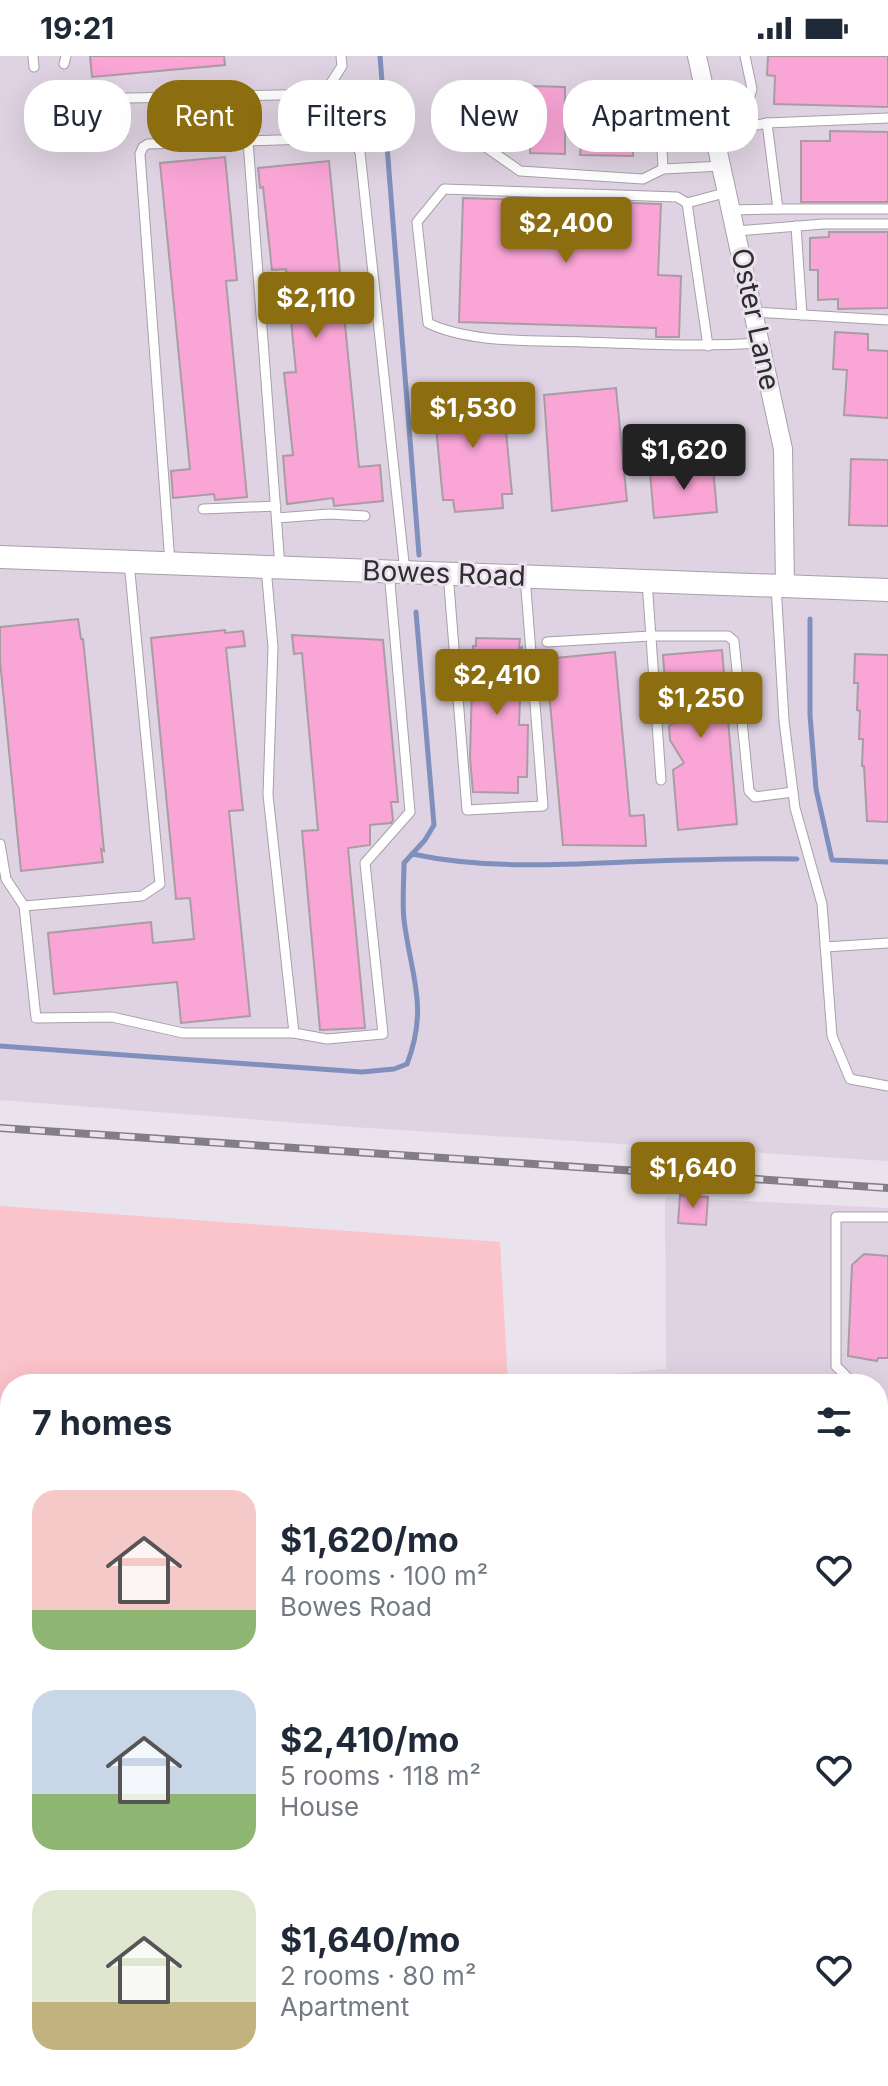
<!DOCTYPE html>
<meta charset="utf-8">
<style>
:root{--surface:#fff;--page:#f2f2f3;--text:#1f2937;--muted:#747a83;--accent:#8c6d0f}
body{margin:0;font-family:Inter,sans-serif;background:var(--page);color:var(--text);height:100vh;display:flex;flex-direction:column;font-size:30px;white-space:nowrap}
*{box-sizing:border-box;margin:0}
p{font-size:26px;color:var(--muted)}
.icon{flex:none;width:44px;height:44px;fill:none;stroke:currentColor;stroke-width:2;stroke-linecap:round;stroke-linejoin:round}
.map{position:relative;flex:1;overflow:hidden}
.sheet{position:absolute;left:0px;top:1318px;width:888px;height:712px;display:flex;flex-direction:column;background:var(--surface);border-radius:32px 32px 0 0;box-shadow:0 8px 32px #0002}
.sheet>*{flex:none}
.guide{position:absolute;left:24px;top:24px;width:840px;height:72px;display:flex;gap:16px}
.price{position:absolute;translate:-50% -68px;padding:0 18px;border-radius:8px;background:var(--accent);color:#fff;font-size:26px;line-height:52px;filter:drop-shadow(0 2px 4px #0008)}
.price::after{content:'';position:absolute;left:50%;top:48px;width:24px;height:18px;margin-left:-12px;background:inherit;clip-path:polygon(0 0,100% 0,50% 100%)}
.price.on{background:#222;color:#fff}
ul{padding:0;list-style:none}
li{display:flex;align-items:center;gap:24px;height:200px;padding:0 32px}
li span{display:grid;place-items:center;flex:none;width:224px;height:160px;border-radius:24px;color:#555}
li>.icon{margin-inline-start:auto}
span .icon{width:96px;height:96px;fill:#fffc;stroke-width:1}
li b{font-size:34px}
h2{display:flex;justify-content:space-between;align-items:center;height:96px;padding:0 32px;font-size:34px}
.pill{padding:0 28px;border-radius:32px;background:var(--surface);box-shadow:0 8px 32px #0002;font-size:28px;line-height:72px}
.pill.on{background:var(--accent);color:#fff}
.status{display:flex;justify-content:space-between;align-items:center;height:56px;padding:0 40px;background:var(--surface);direction:ltr}
.status svg{height:22px;fill:currentColor}
.map>svg:first-child{display:block}
</style>
<div class="status"><b>19:21</b><svg viewBox="0 0 49 12"><path d="M0 12V9h3v3zM5 12V6h3v6zM10 12V3h3v9zM15 12V0h3v12zM26 1h20v11H26zM47 4h2v5h-2z"/></svg></div>
<div class="map">
<svg width="888" height="2030" viewBox="0 0 888 2030">
<rect width="100%" height="100%" fill="#eae2ec"/>
<g fill="#dfd2e2">
<polygon points="0,0 888,0 888,1105 353,1071 0,1044"/>
<polygon points="665,1141 888,1152 888,1593 878,1580 878,1328 508,1328 666,1313"/>
<polygon points="245,2020 346,2020 340,2030 212,2030"/>
<polygon points="431,2020 736,2020 744,2030 426,2030"/>
</g>
<g fill="#fbc3ca">
<polygon points="0,1150 500,1186 508,1328 10,1328 10,1624 0,1623"/>
<polygon points="878,1580 888,1593 888,2030 815,2030 805,2020 878,2020"/>
<polygon points="0,1626 10,1627 10,2020 245,2020 212,2030 0,2030"/>
</g>
<g fill="none" stroke-linecap="round" stroke-linejoin="round">
<g stroke="#8090bc" stroke-width="5">
<polyline points="380,0 419,499"/>
<polyline points="810,563 810,659 816,733 832,804 888,806"/>
<path d="M412 798C483 813 554 809 626 806 683 804 740 802 797 803"/>
<path d="M0 990 362 1016 394 1013 407 1008C429 951 411 920 404 864 402 846 404 825 404 807L425 784 434 769 416 556"/>
<polyline points="878,1858 888,1856"/>
<polyline points="0,1929 10,1929"/>
</g>
</g>
<g fill="#f9a5d6" stroke="#a99da3" stroke-width="2">
<polygon points="90,0 224,0 225,9 92,21"/>
<polygon points="768,0 888,0 888,51 774,48 775,20 767,19"/>
<polygon points="532,30 565,31 565,98 530,97"/>
<polygon points="587,32 635,36 633,100 580,99"/>
<polygon points="830,75 888,76 888,146 801,146 801,85 830,85"/>
<polygon points="225,101 237,224 226,225 247,441 215,444 214,438 173,442 171,415 190,413 160,107"/>
<polygon points="329,105 359,411 380,409 383,445 334,450 333,442 287,448 283,400 293,399 284,317 296,316 286,213 272,214 263,131 260,132 258,112"/>
<polygon points="463,142 661,148 658,219 681,220 679,281 656,281 656,272 459,266"/>
<polygon points="829,176 888,176 888,252 838,253 838,243 818,244 818,214 810,214 810,182 829,181"/>
<polygon points="835,276 868,278 868,294 888,295 888,362 844,359 847,314 833,313"/>
<polygon points="616,332 627,445 552,455 544,339"/>
<polygon points="502,334 512,438 502,438 503,452 455,456 453,444 443,444 433,340"/>
<polygon points="851,403 888,404 888,470 849,469"/>
<polygon points="713,411 717,456 654,462 650,417"/>
<polygon points="78,563 81,583 83,583 91,661 104,795 101,793 103,806 21,815 0,605 0,571"/>
<polygon points="225,574 225,577 243,575 245,590 226,592 243,754 229,755 250,960 181,967 177,926 54,938 48,877 151,866 153,887 194,883 190,842 176,843 151,582"/>
<polygon points="292,579 383,584 398,746 391,746 393,764 391,767 370,769 370,789 348,792 365,972 320,974 302,775 318,774 302,597 294,598"/>
<polygon points="476,582 520,583 519,592 522,591 519,669 528,669 527,721 518,721 518,737 473,736 470,702 473,590 476,590"/>
<polygon points="722,594 737,768 678,774 673,714 684,707 670,684 669,670 680,663 666,641 663,599"/>
<polygon points="615,596 630,760 644,759 646,790 563,789 546,603"/>
<polygon points="855,598 888,599 888,766 867,765 864,710 862,710 863,683 859,683 860,655 857,654 858,627 854,627"/>
<polygon points="680,1139 708,1141 706,1169 678,1167"/>
<polygon points="864,1198 888,1200 888,1302 878,1302 877,1305 848,1300 852,1209"/>
</g>
<g fill="none" stroke-linecap="round" stroke-linejoin="round">
<g stroke="#a7a0aa" stroke-width="11">
<g id="service">
<polyline points="33,0 34,11"/>
<polyline points="64,8 66,0"/>
<polyline points="79,43 324,38 342,10 341,0"/>
<polyline points="708,49 749,43 752,33 745,0"/>
<polyline points="453,68 520,115 643,123 663,113 722,110"/>
<polyline points="715,77 767,67 888,62"/>
<polyline points="248,85 280,511"/>
<polyline points="663,113 659,32 705,34"/>
<path d="M728 136 687 147 677 141 444 133 417 166 428 267C471 288 536 284 584 286 643 288 702 291 761 287"/>
<polyline points="687,147 708,290"/>
<polyline points="778,153 888,153"/>
<polyline points="732,154 778,153 767,67"/>
<polyline points="796,170 802,259"/>
<polyline points="737,175 823,168 888,168"/>
<polyline points="754,256 888,264"/>
<polyline points="203,453 276,450"/>
<polyline points="277,462 329,458 365,460"/>
<polyline points="170,507 140,98 143,91 148,88 342,82 353,86 360,96 405,516"/>
<polyline points="448,517 467,754 543,750 525,520"/>
<polyline points="647,525 661,724"/>
<polyline points="776,529 784,665 795,752 822,848 832,980 850,1023 888,1030"/>
<polyline points="547,586 651,580 728,580 734,585 749,735 755,741 793,736"/>
<polyline points="0,788 6,823 24,850 142,840 160,828 129,506"/>
<polyline points="24,850 36,962 112,961 183,977 294,977 268,739 273,591 266,511"/>
<polyline points="825,891 888,887"/>
<polyline points="294,977 327,983 383,978 365,807 410,756 389,515"/>
<polyline points="854,1328 836,1310 836,1161 888,1161"/>
<polyline points="878,1356 888,1367"/>
<polyline points="878,1400 888,1400"/>
<polyline points="879,1478 888,1461"/>
</g>
</g>
<g stroke="#a7a0aa" stroke-width="20">
<polyline id="minor" points="697,0 783,393 785,530"/>
</g>
<g stroke="#a7a0aa" stroke-width="24">
<g id="tertiary">
<polyline points="0,501 888,534"/>
<polyline points="779,2020 790,2030"/>
<polyline points="385,2030 390,2020"/>
</g>
</g>
<g stroke="#938d94" stroke-width="3" stroke-dasharray="6 4" stroke-linecap="butt">
<polyline points="0,1767 10,1765"/>
<polyline points="878,1894 888,1898"/>
<polyline points="0,1975 10,1977"/>
</g>
<use href="#service" stroke="#fff" stroke-width="9"/>
<use href="#minor" stroke="#fff" stroke-width="18"/>
<use href="#tertiary" stroke="#fff" stroke-width="22"/>
<g stroke="#837e84" stroke-width="8">
<polyline id="rail" points="0,1072 888,1132"/>
</g>
<use href="#rail" stroke="#eae2ec" stroke-width="5" stroke-dasharray="15" stroke-linecap="butt"/>
</g>
<g text-anchor="middle" stroke-width="6" stroke-linejoin="round" paint-order="stroke">
<g font-size="28" fill="#302d31" stroke="#eae2ec">
<text transform="translate(756 263) rotate(78)" y="10">Oster Lane</text>
<text transform="translate(444 517) rotate(2)" y="10">Bowes Road</text>
</g>
</g>
</svg>
<b class="price" style="left:566px;top:209px">$2,400</b>
<b class="price" style="left:316px;top:284px">$2,110</b>
<b class="price" style="left:473px;top:394px">$1,530</b>
<b class="price on" style="left:684px;top:436px">$1,620</b>
<b class="price" style="left:497px;top:661px">$2,410</b>
<b class="price" style="left:701px;top:684px">$1,250</b>
<b class="price" style="left:693px;top:1154px">$1,640</b>
<div class="guide">
<a class="pill">Buy</a>
<a class="pill on">Rent</a>
<a class="pill">Filters</a>
<a class="pill">New</a>
<a class="pill">Apartment</a>
</div>
<section class="sheet">
<h2>7 homes<svg class="icon" aria-label="filters" viewBox="0 0 24 24"><path d="M4 7h16M4 17h16"/><circle cx="9" cy="7" r="2"/><circle cx="15" cy="17" r="2"/></svg></h2>
<ul>
<li><span style="background:linear-gradient(#f6c9c9 75%,#8fb573 0)"><svg class="icon" aria-label="home" viewBox="0 0 24 24"><path d="M3 11l9-7 9 7M6 9v11h12V9"/></svg></span><div><b>$1,620/mo</b><p>4 rooms · 100 m²</p><p>Bowes Road</p></div><svg class="icon" aria-label="heart" viewBox="0 0 24 24"><path d="M12 20l-8-8c-3-5 5-10 8-4 3-6 11-1 8 4z"/></svg></li>
<li><span style="background:linear-gradient(#c9d6e8 65%,#8fb573 0)"><svg class="icon" aria-label="home" viewBox="0 0 24 24"><path d="M3 11l9-7 9 7M6 9v11h12V9"/></svg></span><div><b>$2,410/mo</b><p>5 rooms · 118 m²</p><p>House</p></div><svg class="icon" aria-label="heart" viewBox="0 0 24 24"><path d="M12 20l-8-8c-3-5 5-10 8-4 3-6 11-1 8 4z"/></svg></li>
<li><span style="background:linear-gradient(#dfe7d0 70%,#c2b280 0)"><svg class="icon" aria-label="home" viewBox="0 0 24 24"><path d="M3 11l9-7 9 7M6 9v11h12V9"/></svg></span><div><b>$1,640/mo</b><p>2 rooms · 80 m²</p><p>Apartment</p></div><svg class="icon" aria-label="heart" viewBox="0 0 24 24"><path d="M12 20l-8-8c-3-5 5-10 8-4 3-6 11-1 8 4z"/></svg></li>
</ul>
</section>
</div>
